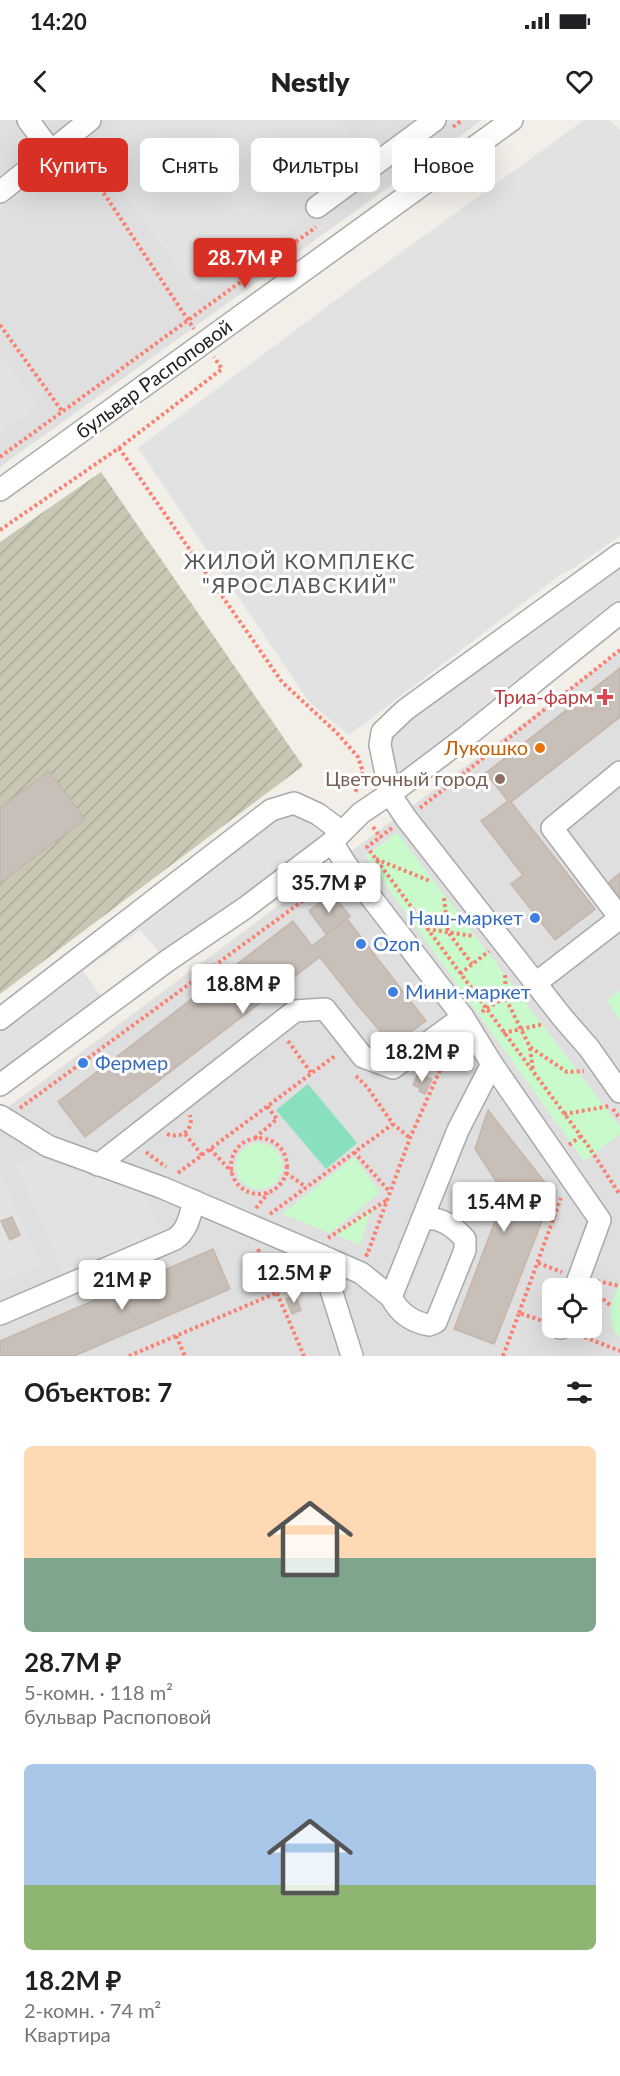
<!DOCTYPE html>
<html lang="ru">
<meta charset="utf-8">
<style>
:root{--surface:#fff;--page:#f6f6f6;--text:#202124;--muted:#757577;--accent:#d93025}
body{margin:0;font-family:Lato,sans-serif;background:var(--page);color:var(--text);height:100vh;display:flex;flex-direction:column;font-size:22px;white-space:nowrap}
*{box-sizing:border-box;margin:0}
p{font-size:20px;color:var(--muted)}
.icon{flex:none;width:33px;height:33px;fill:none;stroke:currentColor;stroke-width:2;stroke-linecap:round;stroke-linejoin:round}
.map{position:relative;height:1236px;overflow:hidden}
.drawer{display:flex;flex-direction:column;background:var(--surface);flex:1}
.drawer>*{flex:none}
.guide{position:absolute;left:18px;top:18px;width:585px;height:54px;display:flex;gap:12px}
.tools{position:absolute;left:542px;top:1158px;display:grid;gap:12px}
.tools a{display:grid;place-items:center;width:60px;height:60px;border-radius:9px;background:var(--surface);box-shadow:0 6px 24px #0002;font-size:30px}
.price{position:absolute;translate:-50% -51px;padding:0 14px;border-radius:6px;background:#fff;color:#222;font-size:20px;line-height:39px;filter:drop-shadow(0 2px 3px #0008)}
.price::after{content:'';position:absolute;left:50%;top:36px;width:18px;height:14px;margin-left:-9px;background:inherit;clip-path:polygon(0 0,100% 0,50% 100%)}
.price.on{background:var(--accent);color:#fff}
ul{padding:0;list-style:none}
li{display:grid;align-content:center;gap:12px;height:318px;padding:0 24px}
li span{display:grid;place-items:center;height:186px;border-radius:9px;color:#555}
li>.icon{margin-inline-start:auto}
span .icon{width:108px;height:108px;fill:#fffc;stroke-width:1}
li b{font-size:26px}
h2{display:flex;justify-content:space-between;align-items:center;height:72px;padding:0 24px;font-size:26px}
.chip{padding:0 21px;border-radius:9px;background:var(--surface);box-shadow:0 6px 24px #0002;font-size:21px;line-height:54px}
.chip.on{background:var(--accent);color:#fff}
.status{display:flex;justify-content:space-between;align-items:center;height:42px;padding:0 30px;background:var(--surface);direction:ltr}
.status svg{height:16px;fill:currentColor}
header{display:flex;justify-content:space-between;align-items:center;height:78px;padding:0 24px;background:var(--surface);font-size:27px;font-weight:800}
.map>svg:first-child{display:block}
</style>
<div class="status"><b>14:20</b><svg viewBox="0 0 49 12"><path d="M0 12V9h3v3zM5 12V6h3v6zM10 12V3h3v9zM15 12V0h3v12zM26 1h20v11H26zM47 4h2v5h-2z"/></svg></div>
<header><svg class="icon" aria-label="back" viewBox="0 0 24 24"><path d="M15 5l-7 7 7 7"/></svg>Nestly<svg class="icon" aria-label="heart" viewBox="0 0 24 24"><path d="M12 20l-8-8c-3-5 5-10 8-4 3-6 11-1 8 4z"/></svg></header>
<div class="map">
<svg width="620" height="1236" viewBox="0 0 620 1236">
<defs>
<pattern id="construction-furrows" width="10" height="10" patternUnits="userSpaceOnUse" patternTransform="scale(1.5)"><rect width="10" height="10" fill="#c7c7b4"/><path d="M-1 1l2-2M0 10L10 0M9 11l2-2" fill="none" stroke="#abab9a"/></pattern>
</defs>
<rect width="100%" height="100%" fill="#f2efe9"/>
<g fill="#e0dfdf" fill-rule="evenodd">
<polygon points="0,0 482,0 0,347"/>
<path d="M620 531V1236H0V1162L40 1144 0 1055V993ZM552 1168H591V1208H552Z"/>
</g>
<polygon fill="url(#construction-furrows)" points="101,352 303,646 0,874 0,422"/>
<g fill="#c8facc">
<polygon points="397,713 620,1007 620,1014 584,1041 365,736"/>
<polygon points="620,870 620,901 607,881"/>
<circle cx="259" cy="1046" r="23"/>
<polygon points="354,1037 380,1072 330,1113 282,1094"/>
<polygon points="372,1087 360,1125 336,1115"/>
<path d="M620 1164V1219C605 1201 610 1183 620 1164Z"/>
</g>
<polygon fill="#88e0be" points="308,964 357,1023 326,1049 276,990"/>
<g fill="#e2e2e2">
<polygon points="118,0 340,0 376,49 196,174 87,22"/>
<polygon points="584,0 610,0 620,10 620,416 572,449 560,455 349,615 309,582 138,328 360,162"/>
<polygon points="0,234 39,287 0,314"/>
<polygon points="620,440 620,493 401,666 374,622"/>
<polygon points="297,676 332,722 167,841 140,810 83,851 108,886 0,965 0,905"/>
<polygon points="35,1036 145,1074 162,1112 64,1155 16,1045"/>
<polygon points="0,1055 40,1144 0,1162"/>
<polygon points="433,1109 462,1121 432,1199 403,1187"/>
</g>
<g fill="#c7bfb8" stroke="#c4b6ab" stroke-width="1.5">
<polygon points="620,548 620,597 511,682 595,789 555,820 511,764 523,755 481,701 508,681 486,653"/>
<polygon points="49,651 85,699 0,763 0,688"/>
<polygon points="620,753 620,782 606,765"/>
<polygon points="332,773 350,796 326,814 309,791"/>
<polygon points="347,799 426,901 392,925 356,883 320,837 85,1017 58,982 293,801 312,826"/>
<polygon points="418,954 432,959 425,974 419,971 420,968 413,965"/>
<polygon points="488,990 553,1073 494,1224 454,1209 505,1075 475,1029"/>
<polygon points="12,1097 20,1115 10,1120 1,1101"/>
<polygon points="213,1129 230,1169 74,1236 0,1236 0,1221"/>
<polygon points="295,1175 301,1190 292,1194 286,1179"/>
</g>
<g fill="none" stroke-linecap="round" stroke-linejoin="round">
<g stroke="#a9a9a9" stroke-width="24">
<g id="minor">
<polyline points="28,0 50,30"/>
<polyline points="0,72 90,0"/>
<polyline points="317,87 435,0"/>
<polyline points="0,370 512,0"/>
<polyline points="620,434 405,590 382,612 380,625 390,674 406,698 562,897 589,928 620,972"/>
<polyline points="332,722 347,746 463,897 492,944"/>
<polyline points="536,863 620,798 552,708 620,652"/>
<polyline points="0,899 271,690 294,683 318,694 342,712"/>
<polyline points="0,965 167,841 245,788 332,722 361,693 401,666 467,616 620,493"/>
<polyline points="0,996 48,1026 163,1068 320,1135 352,1236"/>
<polyline points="98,1045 295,891 325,889 363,937 393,948 463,897"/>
<path d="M422 1099C440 1096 453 1106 465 1119V1130L438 1197 436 1202 429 1205C412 1202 399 1193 391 1177L458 1010 492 944 600 1100 575 1168"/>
<polyline points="320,1135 361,1153 391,1177"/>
<path d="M0 1194 175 1119C188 1110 190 1095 194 1081"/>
<polyline points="560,1208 561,1208"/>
</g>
</g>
<g stroke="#fa8072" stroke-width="4" stroke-dasharray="3 3" stroke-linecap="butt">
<polyline points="453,7 462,0"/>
<polyline points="77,33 194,209"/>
<polyline points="0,205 62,291"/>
<polyline points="119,328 282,562 336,612 358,637 363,652 355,673"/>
<polyline points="0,337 316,107"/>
<polyline points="0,410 119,328 222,249 214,237"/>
<polyline points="420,688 620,530"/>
<polyline points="373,707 381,718"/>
<polyline points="392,708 367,727 589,1027 620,1075"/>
<polyline points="376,739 430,761"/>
<polyline points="444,778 448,812 472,844"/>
<polyline points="427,809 473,816"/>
<polyline points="460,854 489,831"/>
<polyline points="505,855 506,879 530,927 567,952 584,951"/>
<polyline points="482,892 485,889 519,870"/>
<polyline points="503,913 544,904"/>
<polyline points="288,921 312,954"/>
<polyline points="530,928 533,950"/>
<polyline points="356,956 367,967 393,1004 410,1018"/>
<polyline points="20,988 334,758"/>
<polyline points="613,989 620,999"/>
<polyline points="564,994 610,986"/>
<path d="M167 1014C181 1019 194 1011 190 995"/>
<polyline points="185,1014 202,1035"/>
<polyline points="255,1018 277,999 267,986"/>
<circle cx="259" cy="1046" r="28"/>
<polyline points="569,1025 581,1016"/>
<polyline points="210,1029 232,1052"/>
<polyline points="146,1032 166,1047"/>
<polyline points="354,1032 390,1072"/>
<polyline points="178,1053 336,935"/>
<polyline points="286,1053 306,1067"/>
<polyline points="256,1088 268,1073"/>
<polyline points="270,1094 393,1004"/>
<polyline points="328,1118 387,1080"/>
<polyline points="258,1129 304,1236"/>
<polyline points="365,1134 367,1135 410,1018 448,932"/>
<polyline points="538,1143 562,1152"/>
<polyline points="597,1161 620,1166"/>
<polyline points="594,1171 611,1186"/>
<polyline points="519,1193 561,1078"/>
<polyline points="579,1215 620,1231"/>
<polyline points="176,1216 185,1236"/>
<polyline points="129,1236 276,1173"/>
<polyline points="503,1236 519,1193 543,1201"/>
</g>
<use href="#minor" stroke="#fff" stroke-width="21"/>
</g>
<path fill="#e0444e" stroke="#fff" stroke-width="2" d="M602 568h6v6h6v6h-6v6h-6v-6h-6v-6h6z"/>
<circle fill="#e8710a" stroke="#fff" stroke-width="2" cx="540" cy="628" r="6"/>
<circle fill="#8d6e63" stroke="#fff" stroke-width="2" cx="500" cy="659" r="6"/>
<g fill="#3f7fe0" stroke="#fff" stroke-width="2">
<circle cx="535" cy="798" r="6"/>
<circle cx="361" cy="824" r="6"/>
<circle cx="393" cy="872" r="6"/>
<circle cx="83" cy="943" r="6"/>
</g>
<g text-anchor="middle" stroke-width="6" stroke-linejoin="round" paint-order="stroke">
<g font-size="20" fill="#222" stroke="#fff">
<text transform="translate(154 259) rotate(-36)" y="7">бульвар Распоповой</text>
</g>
<g font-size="20" fill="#be3a42" stroke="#fff" text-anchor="end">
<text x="593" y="584">Триа-фарм</text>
</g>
<g font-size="20" fill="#c56008" stroke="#fff" text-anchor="end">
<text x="528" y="635">Лукошко</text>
</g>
<g font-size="20" fill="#785e54" stroke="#fff" text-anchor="end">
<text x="488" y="666">Цветочный город</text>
</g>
<g font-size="20" fill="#366cbe" stroke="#fff" text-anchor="start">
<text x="523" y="805" text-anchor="end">Наш-маркет</text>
<text x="373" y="831">Ozon</text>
<text x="405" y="879">Мини-маркет</text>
<text x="95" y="950">Фермер</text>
</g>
<g font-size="21" letter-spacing="1.5" fill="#555" stroke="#fff">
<text x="300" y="449">ЖИЛОЙ КОМПЛЕКС<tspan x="300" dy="24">"ЯРОСЛАВСКИЙ"</tspan></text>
</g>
</g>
</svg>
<div class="tools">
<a><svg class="icon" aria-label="locate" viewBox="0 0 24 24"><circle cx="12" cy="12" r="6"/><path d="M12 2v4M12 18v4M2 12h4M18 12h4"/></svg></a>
</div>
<b class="price on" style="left:245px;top:169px">28.7M ₽</b>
<b class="price" style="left:329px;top:794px">35.7M ₽</b>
<b class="price" style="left:243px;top:895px">18.8M ₽</b>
<b class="price" style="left:422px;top:963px">18.2M ₽</b>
<b class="price" style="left:504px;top:1113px">15.4M ₽</b>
<b class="price" style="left:294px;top:1184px">12.5M ₽</b>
<b class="price" style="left:122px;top:1191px">21M ₽</b>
<div class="guide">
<a class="chip on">Купить</a>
<a class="chip">Снять</a>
<a class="chip">Фильтры</a>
<a class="chip">Новое</a>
</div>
</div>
<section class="drawer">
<h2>Объектов: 7<svg class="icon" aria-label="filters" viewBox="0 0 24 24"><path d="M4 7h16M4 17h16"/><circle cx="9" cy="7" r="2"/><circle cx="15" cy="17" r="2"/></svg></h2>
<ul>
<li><span style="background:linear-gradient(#ffd9b3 60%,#7fa58c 0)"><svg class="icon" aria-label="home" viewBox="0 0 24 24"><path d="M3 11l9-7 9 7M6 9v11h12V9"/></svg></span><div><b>28.7M ₽</b><p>5-комн. · 118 m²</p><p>бульвар Распоповой</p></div></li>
<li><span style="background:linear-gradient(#a9c7e8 65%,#8fb573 0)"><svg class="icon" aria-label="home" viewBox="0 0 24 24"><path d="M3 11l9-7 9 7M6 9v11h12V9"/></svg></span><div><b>18.2M ₽</b><p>2-комн. · 74 m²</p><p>Квартира</p></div></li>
</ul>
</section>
